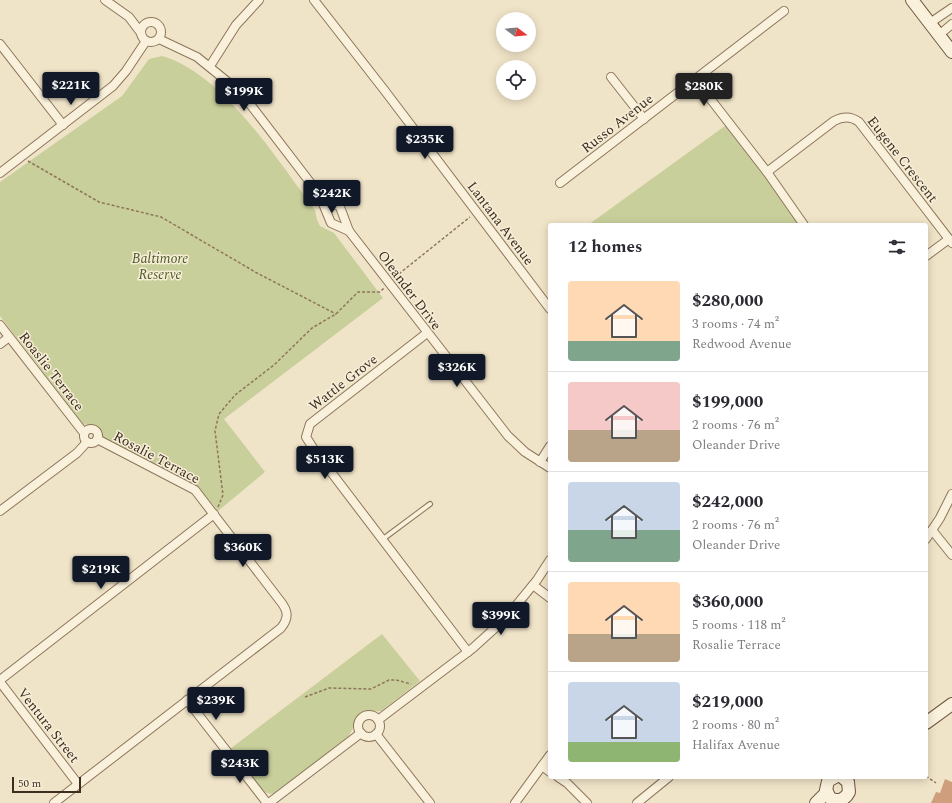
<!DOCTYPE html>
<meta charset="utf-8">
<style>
:root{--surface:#fff;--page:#f2f2f3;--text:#2b2b33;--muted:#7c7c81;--line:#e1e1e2;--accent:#111827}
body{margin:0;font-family:Spectral,serif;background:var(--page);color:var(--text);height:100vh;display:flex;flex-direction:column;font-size:15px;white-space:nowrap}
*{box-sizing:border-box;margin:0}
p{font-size:13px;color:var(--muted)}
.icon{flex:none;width:22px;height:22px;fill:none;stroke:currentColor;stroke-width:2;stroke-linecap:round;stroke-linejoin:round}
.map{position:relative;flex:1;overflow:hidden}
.panel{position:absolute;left:548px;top:223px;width:380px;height:556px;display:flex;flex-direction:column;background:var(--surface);border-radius:4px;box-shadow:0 2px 10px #0003}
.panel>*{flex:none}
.needle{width:26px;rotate:106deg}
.fabs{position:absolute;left:496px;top:12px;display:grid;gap:8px}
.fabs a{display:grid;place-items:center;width:40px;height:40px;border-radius:50%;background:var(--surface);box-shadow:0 2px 10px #0003;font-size:20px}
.scale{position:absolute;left:12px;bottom:10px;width:69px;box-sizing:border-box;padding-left:4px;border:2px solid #3d2e20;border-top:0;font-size:11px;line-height:14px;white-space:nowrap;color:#3d2e20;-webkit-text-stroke:3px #f7eed8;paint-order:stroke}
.price{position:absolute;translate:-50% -34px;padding:0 9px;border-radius:4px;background:var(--accent);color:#fff;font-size:13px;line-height:26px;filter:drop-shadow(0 1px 2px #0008)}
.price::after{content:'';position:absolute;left:50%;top:24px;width:12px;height:9px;margin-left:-6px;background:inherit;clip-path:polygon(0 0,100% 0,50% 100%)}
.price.on{background:#222;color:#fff}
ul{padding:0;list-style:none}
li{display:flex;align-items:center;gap:12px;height:100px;padding:0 20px}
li+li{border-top:1px solid var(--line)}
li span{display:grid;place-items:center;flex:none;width:112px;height:80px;border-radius:4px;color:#555}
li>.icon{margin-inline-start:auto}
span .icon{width:48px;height:48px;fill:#fffc;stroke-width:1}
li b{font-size:17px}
h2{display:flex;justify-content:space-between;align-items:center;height:48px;padding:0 20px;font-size:17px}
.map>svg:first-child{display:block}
</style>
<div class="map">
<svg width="952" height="803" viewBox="0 0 952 803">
<rect width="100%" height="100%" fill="#f0e4c8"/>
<g fill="#c9cf9b">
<path d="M162 56C223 73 277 160 315 210L317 220 320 226 334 233 383 298 224 419 265 472 218 511 205 495 189 482 104 438 95 428 83 424 0 316V182L122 96 149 59Z"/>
<polygon points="729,123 803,225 588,225"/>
<polygon points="382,634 420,681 381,711 366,712 359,716 349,736 276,793 271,794 264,792 230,749"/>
</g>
<polygon fill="#cf9f7d" points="945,779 952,782 952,803 931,803 936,792 940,793"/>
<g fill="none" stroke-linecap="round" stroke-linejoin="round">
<g stroke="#8d765c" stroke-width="6">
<polyline id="lane" points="383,539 430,504"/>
</g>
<g stroke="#8d765c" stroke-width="10">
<g id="street">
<polyline points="105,0 129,17 141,33"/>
<polyline points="314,0 385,91 550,309"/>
<circle cx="151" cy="32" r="10"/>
<polyline points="930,23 952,8"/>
<polyline points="939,35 952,24"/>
<polyline points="159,39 197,57 234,87 250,104 319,194 331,223 349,231"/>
<polyline points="0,44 63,125"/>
<polyline points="210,66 236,25 259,0"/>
<polyline points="611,77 644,119"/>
<polyline points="695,79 767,172 804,225"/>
<path d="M767 172 834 121C843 116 851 116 859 122L952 243"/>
<polyline points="0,173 113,86 126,71 146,41"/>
<polyline points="560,183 784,11"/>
<polyline points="319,194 340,207 349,231 508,436 525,452 550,468"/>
<polyline points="926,256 949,239"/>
<polyline points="0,325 84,433"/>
<polyline points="427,333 310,424 306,437 315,451 468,652"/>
<polyline points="0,344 9,337"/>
<circle cx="91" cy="436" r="7"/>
<polyline points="540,462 550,446"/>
<polyline points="0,511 77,453 87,442"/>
<polyline points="932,530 952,555"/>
<polyline points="926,539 940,518 952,494"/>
<polyline points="533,585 550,598"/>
<polyline points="0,680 214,514"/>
<polyline points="0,682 78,784"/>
<polyline points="187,700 267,803"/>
<circle cx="369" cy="726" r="11"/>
<polyline points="378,720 473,648 505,619 537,580 550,560"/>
<polyline points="376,734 430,803"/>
<polyline points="542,766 550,772"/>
<polyline points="558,777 567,783 587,803"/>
<path d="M54 803 281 628C289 618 288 611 281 602L195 490 97 439"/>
<polyline points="269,803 361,733"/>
<polyline points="515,803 550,755"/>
<polyline points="637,803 669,777"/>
</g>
</g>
<g stroke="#6f573f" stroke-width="14">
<g id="secondary">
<polyline points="912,0 952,52"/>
<polyline points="926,723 952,704"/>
<path d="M835 777 828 781 826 790 830 798C838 802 845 800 849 792L848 782 842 777"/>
<polyline points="816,803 827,792"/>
</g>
</g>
<g stroke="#8d765c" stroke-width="1.5" stroke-dasharray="3 2" stroke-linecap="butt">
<polyline points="28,161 99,202 161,217 257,273 336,314"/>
<polyline points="395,277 470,217"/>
<polyline points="218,507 223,495 215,431 219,414 235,395 274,365 312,328 336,314 358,292 380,292 384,288"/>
<polyline points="305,697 329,688 371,689 389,680 396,680 411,684"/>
<polyline points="926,776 936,783"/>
</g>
<use href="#lane" stroke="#faf1dc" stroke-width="4"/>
<use href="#street" stroke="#faf1dc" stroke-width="8"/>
<use href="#secondary" stroke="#faf1dc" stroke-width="12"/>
</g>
<g text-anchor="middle" stroke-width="3" stroke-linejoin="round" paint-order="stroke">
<g font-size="14" fill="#3d2e20" stroke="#f7eed8">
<text transform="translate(617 123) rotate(-38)" y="5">Russo Avenue</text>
<text transform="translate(903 159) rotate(52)" y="5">Eugene Crescent</text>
<text transform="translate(501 223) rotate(53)" y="5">Lantana Avenue</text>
<text transform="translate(410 290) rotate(53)" y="5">Oleander Drive</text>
<text transform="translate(52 371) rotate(52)" y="5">Roaslie Terrace</text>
<text transform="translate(343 382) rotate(-38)" y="5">Wattle Grove</text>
<text transform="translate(157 457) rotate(28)" y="5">Rosalie Terrace</text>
<text transform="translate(49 725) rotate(52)" y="5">Ventura Street</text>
</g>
<g font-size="14" font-style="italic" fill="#4d5a26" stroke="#f7eed8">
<text x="160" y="263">Baltimore<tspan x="160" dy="16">Reserve</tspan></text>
</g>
</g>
</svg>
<div class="fabs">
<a><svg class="needle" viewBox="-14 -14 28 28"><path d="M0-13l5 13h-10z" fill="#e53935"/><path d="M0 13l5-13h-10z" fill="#7c7c81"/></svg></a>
<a><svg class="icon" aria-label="locate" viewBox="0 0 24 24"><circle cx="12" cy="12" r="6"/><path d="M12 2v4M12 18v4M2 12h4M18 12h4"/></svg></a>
</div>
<div class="scale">50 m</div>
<b class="price" style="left:71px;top:106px">$221K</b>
<b class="price on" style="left:704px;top:107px">$280K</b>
<b class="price" style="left:244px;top:112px">$199K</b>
<b class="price" style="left:425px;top:160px">$235K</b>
<b class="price" style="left:332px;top:214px">$242K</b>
<b class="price" style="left:457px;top:388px">$326K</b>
<b class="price" style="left:325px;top:480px">$513K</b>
<b class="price" style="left:243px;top:568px">$360K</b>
<b class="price" style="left:101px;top:590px">$219K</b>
<b class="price" style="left:501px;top:636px">$399K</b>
<b class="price" style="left:216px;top:721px">$239K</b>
<b class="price" style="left:240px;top:784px">$243K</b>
<section class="panel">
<h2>12 homes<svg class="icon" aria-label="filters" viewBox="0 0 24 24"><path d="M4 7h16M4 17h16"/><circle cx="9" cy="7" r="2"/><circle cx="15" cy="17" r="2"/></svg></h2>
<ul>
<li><span style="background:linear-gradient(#ffd9b3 75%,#7fa58c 0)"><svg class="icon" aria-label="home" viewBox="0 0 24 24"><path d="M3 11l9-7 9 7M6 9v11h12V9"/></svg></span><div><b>$280,000</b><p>3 rooms · 74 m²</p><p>Redwood Avenue</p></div></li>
<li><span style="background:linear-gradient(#f6c9c9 60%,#b9a48a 0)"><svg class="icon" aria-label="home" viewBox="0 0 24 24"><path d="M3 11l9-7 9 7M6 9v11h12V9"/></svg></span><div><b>$199,000</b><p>2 rooms · 76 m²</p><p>Oleander Drive</p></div></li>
<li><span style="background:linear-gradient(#c9d6e8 60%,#7fa58c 0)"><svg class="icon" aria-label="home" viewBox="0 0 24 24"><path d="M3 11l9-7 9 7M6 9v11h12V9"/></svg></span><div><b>$242,000</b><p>2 rooms · 76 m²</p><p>Oleander Drive</p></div></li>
<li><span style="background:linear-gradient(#ffd9b3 65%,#b9a48a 0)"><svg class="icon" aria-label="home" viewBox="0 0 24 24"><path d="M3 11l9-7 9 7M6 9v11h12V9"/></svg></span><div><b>$360,000</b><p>5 rooms · 118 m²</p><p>Rosalie Terrace</p></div></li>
<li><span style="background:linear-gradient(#c9d6e8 75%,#8fb573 0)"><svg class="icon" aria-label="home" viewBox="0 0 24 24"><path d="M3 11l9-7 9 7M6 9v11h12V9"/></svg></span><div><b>$219,000</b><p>2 rooms · 80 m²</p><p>Halifax Avenue</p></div></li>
</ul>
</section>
</div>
